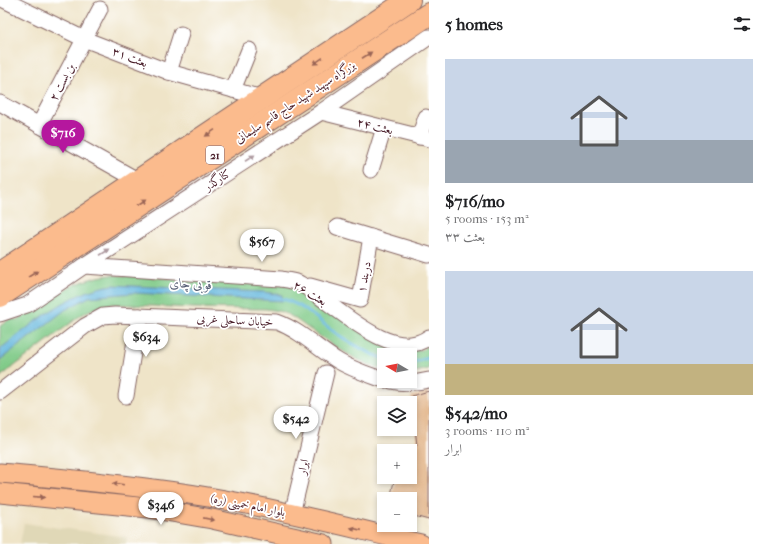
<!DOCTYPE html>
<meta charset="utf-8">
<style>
:root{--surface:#fff;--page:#f6f6f6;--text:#202124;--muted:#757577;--accent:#b5179e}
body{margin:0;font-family:"IM FELL French Canon",Amiri,serif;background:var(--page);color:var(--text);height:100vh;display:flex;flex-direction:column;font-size:15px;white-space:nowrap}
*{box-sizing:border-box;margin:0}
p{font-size:13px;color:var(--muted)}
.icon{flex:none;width:22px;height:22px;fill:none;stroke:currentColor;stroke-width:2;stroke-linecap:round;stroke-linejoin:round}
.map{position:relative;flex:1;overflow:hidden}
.side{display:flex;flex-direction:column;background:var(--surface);width:340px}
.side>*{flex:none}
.needle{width:26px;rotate:280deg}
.buttons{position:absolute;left:377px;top:348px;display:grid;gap:8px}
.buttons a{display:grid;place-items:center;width:40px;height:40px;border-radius:0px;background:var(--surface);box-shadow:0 2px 6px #0003;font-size:20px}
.price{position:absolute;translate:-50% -34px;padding:0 9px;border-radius:14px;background:#fff;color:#222;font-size:13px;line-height:26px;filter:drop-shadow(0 1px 2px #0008)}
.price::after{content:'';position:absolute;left:50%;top:24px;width:12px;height:9px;margin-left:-6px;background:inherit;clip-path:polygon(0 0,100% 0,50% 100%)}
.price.on{background:var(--accent);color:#fff}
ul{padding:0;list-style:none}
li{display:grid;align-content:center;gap:8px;height:212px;padding:0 16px}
li span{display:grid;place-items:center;height:124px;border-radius:0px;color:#555}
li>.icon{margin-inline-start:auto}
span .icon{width:72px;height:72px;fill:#fffc;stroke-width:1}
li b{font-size:17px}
h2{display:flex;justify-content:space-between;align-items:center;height:48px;padding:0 16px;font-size:17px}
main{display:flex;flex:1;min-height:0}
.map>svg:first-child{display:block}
</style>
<main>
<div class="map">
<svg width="429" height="544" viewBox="0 0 429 544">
<rect width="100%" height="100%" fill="#fff"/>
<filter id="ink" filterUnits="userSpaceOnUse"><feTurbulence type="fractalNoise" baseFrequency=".025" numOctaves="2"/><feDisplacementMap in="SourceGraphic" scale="8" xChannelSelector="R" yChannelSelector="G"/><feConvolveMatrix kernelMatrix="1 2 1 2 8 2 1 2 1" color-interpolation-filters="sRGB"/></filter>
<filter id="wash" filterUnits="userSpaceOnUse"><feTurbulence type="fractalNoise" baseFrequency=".012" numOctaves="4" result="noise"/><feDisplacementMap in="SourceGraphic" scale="16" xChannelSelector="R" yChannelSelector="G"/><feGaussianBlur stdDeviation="0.9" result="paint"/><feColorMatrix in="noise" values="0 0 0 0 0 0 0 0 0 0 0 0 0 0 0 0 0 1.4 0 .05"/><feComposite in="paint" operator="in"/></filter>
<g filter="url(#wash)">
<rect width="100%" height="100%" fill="#efe4c8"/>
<polygon fill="#e0d8b7" points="24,523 127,537 126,544 20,544"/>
<path fill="#81cb89" stroke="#66755a" d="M111 275 290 286 395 349 422 350 429 344V369L410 373V355H384V370C356 362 332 344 308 328 301 323 295 318 287 314 281 311 273 310 266 309L192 308 113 304 104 305 88 311 80 316 0 377V326L10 319 19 320C47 300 76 278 111 275Z"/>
<path fill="#60b5dc" stroke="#556a84" d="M112 285 264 292 282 295V301L133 293 89 297 65 310 0 360V349C34 323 68 292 112 285Z"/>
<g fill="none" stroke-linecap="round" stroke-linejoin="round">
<g stroke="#60b5dc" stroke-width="3">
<path d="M279 298C302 303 319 321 337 334 352 344 368 353 384 359"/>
<polyline points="410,363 429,358"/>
</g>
</g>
<g id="blocks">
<polygon fill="#e0b082" points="429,391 429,520 410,515 410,499 390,499 395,477 410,477 410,455 417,445 411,396"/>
</g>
</g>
<g filter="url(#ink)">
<use href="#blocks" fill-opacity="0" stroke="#846462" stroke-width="1"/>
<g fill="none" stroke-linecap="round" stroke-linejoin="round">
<g stroke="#846462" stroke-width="17">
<g id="minor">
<polyline points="4,0 84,39 169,72 262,98"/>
<polyline points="169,72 181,34"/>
<polyline points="233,90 249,50"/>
<polyline points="0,103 139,181"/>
<polyline points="321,112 429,139"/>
<polyline points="39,125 100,9"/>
<polyline points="419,137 426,117"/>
<polyline points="371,170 384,128"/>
<polyline points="337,227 429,255"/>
<path d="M84 266 281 279C287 280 294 281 299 283 331 300 391 366 429 337"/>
<polyline points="310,286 360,300 371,237"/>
<polyline points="0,314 27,305 84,266 321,112 429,37"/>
<path d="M391 381C404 384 416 383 429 380"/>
<path d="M0 392 85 326 103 316 115 315 277 322C299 330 316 347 335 359 350 369 367 374 384 380"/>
<polyline points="126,396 139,316"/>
<polyline points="292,514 326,373"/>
</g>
</g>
<g stroke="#846462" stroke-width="21">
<g id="major">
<path d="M0 473C72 479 143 486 214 498 284 510 352 528 421 544"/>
<polyline points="0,493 148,508 212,519 324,544"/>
</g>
</g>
<g stroke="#846462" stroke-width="24">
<g id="highway">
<polyline points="0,273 409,0"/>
<polyline points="0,296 429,14"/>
</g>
</g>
<use href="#minor" stroke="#fff" stroke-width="15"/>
<use href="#major" stroke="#fbbb8d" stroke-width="19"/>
<use href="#highway" stroke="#fbbb8d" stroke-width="22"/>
</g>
<defs><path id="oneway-solid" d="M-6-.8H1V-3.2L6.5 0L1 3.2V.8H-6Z"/></defs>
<g fill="#9a6557">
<use href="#oneway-solid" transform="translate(367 55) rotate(-33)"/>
<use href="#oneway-solid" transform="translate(318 61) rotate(146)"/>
<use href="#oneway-solid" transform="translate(210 133) rotate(146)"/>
<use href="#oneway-solid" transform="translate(141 203) rotate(-33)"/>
<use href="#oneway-solid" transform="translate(33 274) rotate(-33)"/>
<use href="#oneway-solid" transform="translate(118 484) rotate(-173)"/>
<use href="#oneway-solid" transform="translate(39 497) rotate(5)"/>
<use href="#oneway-solid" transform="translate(209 519) rotate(11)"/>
<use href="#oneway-solid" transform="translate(356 529) rotate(-167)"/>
</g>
<g fill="#ae9aa0">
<use href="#oneway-solid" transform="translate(250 158) rotate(-33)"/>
<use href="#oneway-solid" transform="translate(105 252) rotate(-33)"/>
</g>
</g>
<g text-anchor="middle" stroke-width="3.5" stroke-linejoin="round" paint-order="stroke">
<rect fill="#fff" stroke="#80626b" stroke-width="1" x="206" y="146" width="18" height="18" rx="3"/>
<g font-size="11" font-weight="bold" fill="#4a1f2b">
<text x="215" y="159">21</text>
</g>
<g font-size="12" fill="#4a1f2b" stroke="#fff">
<text transform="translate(130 57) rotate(21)" y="4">بعثت ۳۱</text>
<text transform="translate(62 82) rotate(-62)" y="4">بن بست ۲</text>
<text transform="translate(295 102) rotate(-33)" y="4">بزرگراه سپهبد شهید حاج قاسم سلیمانی</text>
<text transform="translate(375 126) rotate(14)" y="4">بعثت ۲۴</text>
<text transform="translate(217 180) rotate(-33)" y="4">کنارگذر</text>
<text transform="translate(364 277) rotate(-80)" y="4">دربند ۱</text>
<text transform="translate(310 293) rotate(31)" y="4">بعثت ۲۶</text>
<text transform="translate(235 320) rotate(3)" y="4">خیابان ساحلی غربی</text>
<text transform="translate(303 467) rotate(-77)" y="4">ابرار</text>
<text transform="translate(248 505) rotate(11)" y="4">بلوار امام خمینی (ره)</text>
</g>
<g font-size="13" font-style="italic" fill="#535b72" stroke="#fff">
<text transform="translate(191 283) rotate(3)" y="5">قوبی چای</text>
</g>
</g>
</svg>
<div class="buttons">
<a><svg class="needle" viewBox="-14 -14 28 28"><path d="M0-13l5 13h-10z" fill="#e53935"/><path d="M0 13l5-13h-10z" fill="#757577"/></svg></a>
<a><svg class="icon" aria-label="layers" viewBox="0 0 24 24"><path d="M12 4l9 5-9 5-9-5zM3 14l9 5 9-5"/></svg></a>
<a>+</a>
<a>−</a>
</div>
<b class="price on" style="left:63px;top:154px">$716</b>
<b class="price" style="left:262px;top:263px">$567</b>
<b class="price" style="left:146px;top:358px">$634</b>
<b class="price" style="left:296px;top:440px">$542</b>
<b class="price" style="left:161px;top:526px">$346</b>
</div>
<section class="side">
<h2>5 homes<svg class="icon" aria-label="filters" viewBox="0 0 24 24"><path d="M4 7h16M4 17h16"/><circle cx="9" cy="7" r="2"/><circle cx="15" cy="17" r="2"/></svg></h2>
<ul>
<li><span style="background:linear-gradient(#c9d6e8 65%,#9aa5b1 0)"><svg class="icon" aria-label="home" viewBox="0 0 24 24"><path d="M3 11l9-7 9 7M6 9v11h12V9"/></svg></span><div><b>$716/mo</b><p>5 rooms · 153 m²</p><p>بعثت ۳۳</p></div></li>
<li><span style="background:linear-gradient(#c9d6e8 75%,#c2b280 0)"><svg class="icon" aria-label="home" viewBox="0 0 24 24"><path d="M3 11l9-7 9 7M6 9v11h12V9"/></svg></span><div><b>$542/mo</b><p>3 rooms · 110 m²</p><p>ابرار</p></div></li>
</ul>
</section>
</main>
